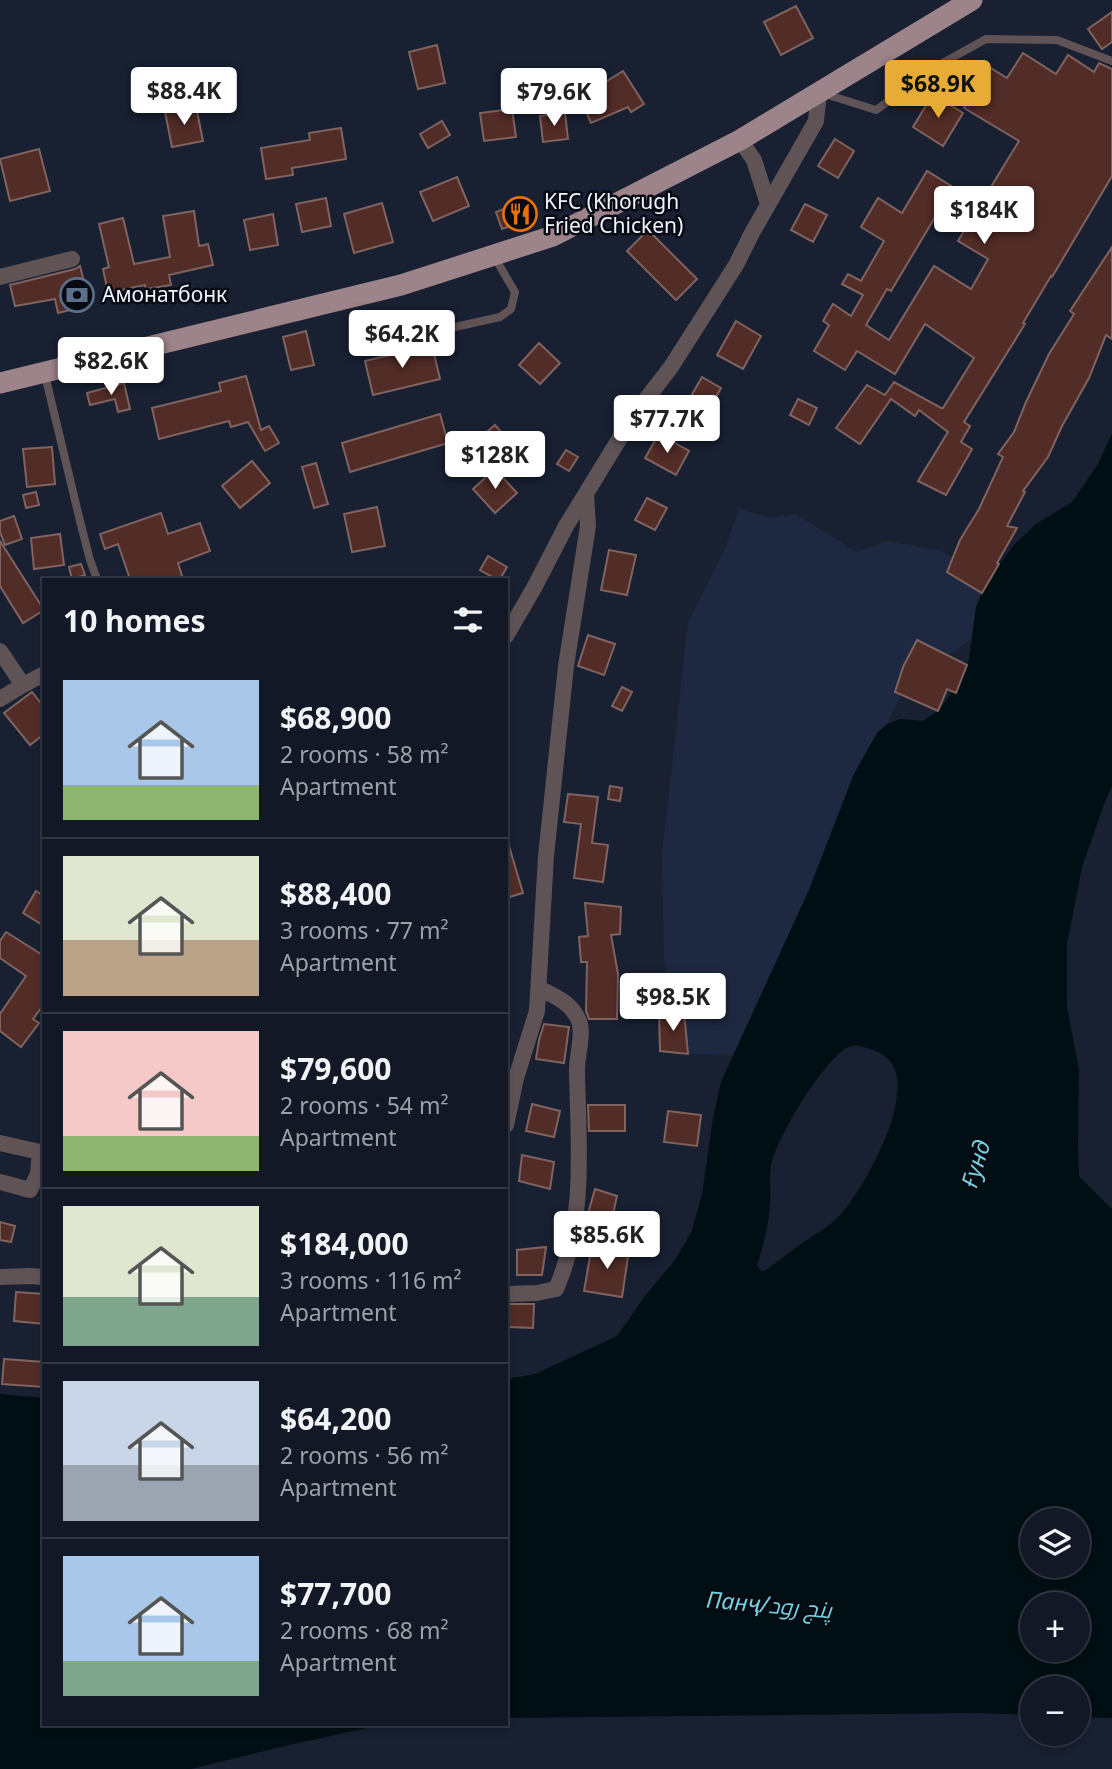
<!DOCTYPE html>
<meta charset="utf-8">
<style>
:root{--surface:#121826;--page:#1f2532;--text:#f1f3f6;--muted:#9ca0a7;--line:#313743;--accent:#e6ac36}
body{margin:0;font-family:"Noto Sans",Cairo,sans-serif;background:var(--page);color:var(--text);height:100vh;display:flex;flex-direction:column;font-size:26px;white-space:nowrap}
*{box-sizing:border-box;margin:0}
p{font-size:23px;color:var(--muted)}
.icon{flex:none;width:38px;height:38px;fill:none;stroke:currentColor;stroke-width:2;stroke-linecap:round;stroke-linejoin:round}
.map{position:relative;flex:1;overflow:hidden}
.side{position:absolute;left:42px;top:578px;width:466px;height:1148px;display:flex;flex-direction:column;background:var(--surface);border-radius:0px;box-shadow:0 4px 10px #0003,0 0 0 2px var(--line)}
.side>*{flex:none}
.fabs{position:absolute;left:1020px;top:1508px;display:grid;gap:14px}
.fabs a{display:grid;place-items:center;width:70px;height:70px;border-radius:50%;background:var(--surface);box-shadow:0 4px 10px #0003,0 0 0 2px var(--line);font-size:35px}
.price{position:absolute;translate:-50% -60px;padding:0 16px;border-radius:7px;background:#fff;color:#222;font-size:23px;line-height:46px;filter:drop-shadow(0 2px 4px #0008)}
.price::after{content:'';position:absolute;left:50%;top:42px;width:21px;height:16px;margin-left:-10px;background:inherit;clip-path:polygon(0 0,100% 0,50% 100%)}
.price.active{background:var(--accent);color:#111}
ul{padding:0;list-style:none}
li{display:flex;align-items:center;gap:21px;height:175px;padding:0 21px}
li+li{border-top:2px solid var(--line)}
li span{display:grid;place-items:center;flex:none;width:196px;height:140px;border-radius:0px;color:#555}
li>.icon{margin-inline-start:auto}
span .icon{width:84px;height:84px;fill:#fffc;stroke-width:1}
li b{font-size:30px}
h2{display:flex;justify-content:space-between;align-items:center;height:84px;padding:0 21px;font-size:30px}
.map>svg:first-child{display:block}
</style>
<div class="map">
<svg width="1112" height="1769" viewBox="0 0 1112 1769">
<rect width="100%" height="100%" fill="#182032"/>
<polygon fill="#1e2941" points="739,508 770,518 796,514 856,552 888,541 942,551 987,580 976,607 971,640 908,681 887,724 877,733 854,774 809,890 733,1055 673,1054 664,959 662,855 688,622 726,546"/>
<g fill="#000f13" fill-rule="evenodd">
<path d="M1112 434V786L1103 807 1082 867 1067 944V1007L1079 1070 1078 1149 1079 1176 1112 1209V1718L1078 1717V1689H1032V1715L976 1713 506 1718V1379L535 1374 617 1336 645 1296 675 1260 691 1233 702 1195 713 1118 721 1082 809 890 854 774 877 733 887 724 900 719 923 721 938 711 956 687 964 674 969 660 976 607 987 580 1014 545 1036 524 1072 502 1098 464ZM856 1045C866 1048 878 1050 886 1057 922 1086 865 1187 842 1213 832 1225 817 1233 804 1242 790 1251 778 1262 764 1271L760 1270 757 1265C764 1244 769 1224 770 1202 771 1190 769 1176 771 1165 778 1136 821 1064 846 1048 848 1047 854 1046 856 1045ZM1032 1521H1078V1566H1032ZM1032 1605H1078V1650H1032Z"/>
<polygon points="0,1394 44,1398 44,1724 413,1724 372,1727 289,1745 191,1769 0,1769"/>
</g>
<g fill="#522c27" stroke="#7f6360" stroke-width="2">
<polygon points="796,6 813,38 781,55 764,22"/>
<polygon points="1112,12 1112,42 1102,49 1088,29"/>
<polygon points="437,45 445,83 418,89 409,52"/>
<polygon points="1023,53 1056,74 1068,55 1094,72 1099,63 1112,69 1112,176 1052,277 1051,276 1023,323 1025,324 964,422 970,426 961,442 972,449 946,495 918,481 948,432 919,410 915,416 891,399 860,444 836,428 867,385 885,395 894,382 941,408 943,408 974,358 925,324 895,374 857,351 845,370 814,351 829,325 823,321 833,304 851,316 863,295 842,284 848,274 861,281 884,241 861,227 878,198 902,213 927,171 953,187 891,291 887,289 866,325 889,340 934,266 971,289 988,259 958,241 1019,141 964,108 989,67 1007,78"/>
<polygon points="623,71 644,104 631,112 628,107 591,123 580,98 580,94 602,84"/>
<polygon points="933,94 963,113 943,146 913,127"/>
<polygon points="196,106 203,141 172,147 165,112"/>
<polygon points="512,109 516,137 484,141 480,113"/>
<polygon points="565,113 568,139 543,142 540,116"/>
<polygon points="442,121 450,135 428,148 420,134"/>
<polygon points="341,128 346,159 292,168 293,175 266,179 261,148 310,140 309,133"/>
<polygon points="835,139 854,151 838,178 818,166"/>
<polygon points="39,149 50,191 10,201 0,159"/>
<polygon points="457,177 469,206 433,221 420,192"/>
<polygon points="326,198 331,226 302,232 296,204"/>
<polygon points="382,203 393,242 354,253 344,214"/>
<polygon points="805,204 827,215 813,242 791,230"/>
<polygon points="513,205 519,223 502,229 496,212"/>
<polygon points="194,211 199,246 208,244 213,265 169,275 171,285 146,289 145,285 108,293 103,269 109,267 99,224 123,218 134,264 170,257 163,216"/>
<polygon points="273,214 278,245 250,250 244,220"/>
<polygon points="648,230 697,279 676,300 627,251"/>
<polygon points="1112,247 1112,339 1106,335 1089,378 1062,426 1048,457 1023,491 1025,492 1007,526 1017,528 997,563 999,564 982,593 947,572 960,540 979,509 1003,457 998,454 1014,432 1026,402 1049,354 1074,314 1070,311"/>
<polygon points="80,266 90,305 58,313 55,299 15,306 10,285 75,269"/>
<polygon points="736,321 761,336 743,369 717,355"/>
<polygon points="306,331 314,365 291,370 283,337"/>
<polygon points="539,343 560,363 540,384 519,365"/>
<polygon points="432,345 440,379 373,395 365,361"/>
<polygon points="246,376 261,430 269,426 279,443 265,451 248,422 231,427 229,421 159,439 152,408 221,391 219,383"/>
<polygon points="702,377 721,388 702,421 683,410"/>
<polygon points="124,383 130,409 118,412 115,399 90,405 87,393"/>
<polygon points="798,399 817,408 809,425 790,415"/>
<polygon points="440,414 448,443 350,472 342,443"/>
<polygon points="495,425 514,447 495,463 476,441"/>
<polygon points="659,434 689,451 676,475 645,458"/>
<polygon points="52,447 55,484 27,487 23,449"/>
<polygon points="566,450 578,457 569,471 557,464"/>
<polygon points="252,461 270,483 240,508 222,486"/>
<polygon points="316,463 328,504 314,508 302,467"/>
<polygon points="495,469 517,493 495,513 473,489"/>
<polygon points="36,492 39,505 26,508 23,495"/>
<polygon points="647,498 667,508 655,530 635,520"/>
<polygon points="377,507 385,546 352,552 344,514"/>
<polygon points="161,513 168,534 200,523 210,551 178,563 183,579 130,579 118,544 105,549 100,534"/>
<polygon points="14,516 22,539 5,545 0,532 0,521"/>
<polygon points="60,534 64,565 34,569 31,538"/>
<polygon points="0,541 44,610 23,623 0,586"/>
<polygon points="609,550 636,555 627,595 601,590"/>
<polygon points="488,556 507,567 500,579 496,579 480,570"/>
<polygon points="81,564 85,575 72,579 69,567"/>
<polygon points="588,635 615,644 604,675 578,666"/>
<polygon points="917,640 967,665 956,693 947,689 938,711 895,692 903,667"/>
<polygon points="622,687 632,692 622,711 612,706"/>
<polygon points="32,692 44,707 44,734 30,745 4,713"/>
<polygon points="610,786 622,788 620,801 608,799"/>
<polygon points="568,794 598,797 592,843 608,845 603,882 574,878 581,824 564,822"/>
<polygon points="509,846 523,893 506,898 506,847"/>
<polygon points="36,891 44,896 44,926 23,913"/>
<polygon points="585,903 621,907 620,934 611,935 618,974 617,1019 589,1019 586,1011 587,962 581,962 579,937 588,936"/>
<polygon points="6,932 44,956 44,1004 33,1019 39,1023 21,1047 0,1031 0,1014 26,976 0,958 0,941"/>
<polygon points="659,1012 684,1012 688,1054 660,1051"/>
<polygon points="544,1024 569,1027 564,1063 536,1059 539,1040"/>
<polygon points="532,1104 560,1111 554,1137 526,1131"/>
<polygon points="588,1105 625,1105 625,1131 589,1131"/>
<polygon points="668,1111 701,1115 697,1146 664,1142"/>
<polygon points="522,1155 554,1162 550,1189 519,1181"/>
<polygon points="595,1189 617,1196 611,1223 587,1217"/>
<polygon points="0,1222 15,1226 11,1242 0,1240"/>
<polygon points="592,1245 629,1250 622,1297 584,1291"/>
<polygon points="546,1247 542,1275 517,1275 517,1250"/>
<polygon points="16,1292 44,1294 44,1324 14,1321"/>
<polygon points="506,1304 534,1304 533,1328 506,1327"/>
<polygon points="4,1359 44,1362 44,1387 2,1384"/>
</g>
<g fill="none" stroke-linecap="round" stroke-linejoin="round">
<g stroke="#5f5356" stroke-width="8">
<polyline points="825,94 876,110 939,65 986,39 1057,40 1112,61"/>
<polyline points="437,331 500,317 511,309 515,292 495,258"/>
<polyline points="45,375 80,521 90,560 97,579"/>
</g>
<g stroke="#5f5356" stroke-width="16">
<polyline points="740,140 754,160 768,204"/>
<polyline points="0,277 72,259"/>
<polyline points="506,636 534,588 566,526 593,482 634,415 671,367 736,265 752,233 816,121 819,92"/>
<polyline points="0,651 23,685 0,699"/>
<polyline points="23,685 44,674"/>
<polyline points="506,1125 516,1078 537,1011 546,856 566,666 588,526 586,495"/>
<polyline points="0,1143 40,1152 38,1174 30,1190 0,1182"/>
<polyline points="0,1277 29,1276 44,1277"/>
<path d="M506 1294 537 1293 556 1289C587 1219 578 1143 577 1069 577 1055 584 1033 579 1021 571 1002 557 998 539 988"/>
</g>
<polyline stroke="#9d848a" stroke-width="21" points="0,383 401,285 553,236 740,140 972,0"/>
</g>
<defs>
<g id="restaurant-ring" transform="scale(1.75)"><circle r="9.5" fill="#070a12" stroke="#e8710a" stroke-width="1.5"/><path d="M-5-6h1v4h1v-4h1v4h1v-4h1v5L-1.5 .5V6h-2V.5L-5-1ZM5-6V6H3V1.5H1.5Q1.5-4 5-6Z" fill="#e8710a"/></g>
<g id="bank-ring" transform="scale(1.75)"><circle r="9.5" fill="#070a12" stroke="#5c6f8a" stroke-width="1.5"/><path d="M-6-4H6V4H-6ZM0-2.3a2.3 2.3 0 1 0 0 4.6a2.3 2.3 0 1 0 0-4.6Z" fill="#5c6f8a"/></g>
</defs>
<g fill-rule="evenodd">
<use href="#restaurant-ring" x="520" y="214"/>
<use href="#bank-ring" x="77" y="295"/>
</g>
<g text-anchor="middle" stroke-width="5" stroke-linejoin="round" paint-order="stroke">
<g font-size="21" fill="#eef3fd" stroke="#070a12" text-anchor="start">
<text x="544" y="209">KFC (Khorugh<tspan x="544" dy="24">Fried Chicken)</tspan></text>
<text x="102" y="302">Амонатбонк</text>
</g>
<g font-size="23" font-style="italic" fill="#77d0de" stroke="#070a12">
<text transform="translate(976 1164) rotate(-73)" y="8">Ғунд</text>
<text transform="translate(769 1605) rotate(5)" y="8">Панҷ/پنج رود</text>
</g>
</g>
</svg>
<div class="fabs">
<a><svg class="icon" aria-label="layers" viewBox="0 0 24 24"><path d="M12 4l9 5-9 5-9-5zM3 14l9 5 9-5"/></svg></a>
<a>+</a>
<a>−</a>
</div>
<b class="price active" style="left:938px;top:120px">$68.9K</b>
<b class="price" style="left:184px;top:127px">$88.4K</b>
<b class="price" style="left:554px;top:128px">$79.6K</b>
<b class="price" style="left:984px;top:246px">$184K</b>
<b class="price" style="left:402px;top:370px">$64.2K</b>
<b class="price" style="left:111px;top:397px">$82.6K</b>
<b class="price" style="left:667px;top:455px">$77.7K</b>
<b class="price" style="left:495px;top:491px">$128K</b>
<b class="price" style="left:673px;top:1033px">$98.5K</b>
<b class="price" style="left:607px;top:1271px">$85.6K</b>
<section class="side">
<h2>10 homes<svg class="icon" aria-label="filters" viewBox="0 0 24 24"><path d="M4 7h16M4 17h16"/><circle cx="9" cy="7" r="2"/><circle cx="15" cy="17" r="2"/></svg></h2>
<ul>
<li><span style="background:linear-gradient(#a9c7e8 75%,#8fb573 0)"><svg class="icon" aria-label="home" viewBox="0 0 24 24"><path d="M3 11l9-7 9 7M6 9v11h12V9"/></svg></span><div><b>$68,900</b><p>2 rooms · 58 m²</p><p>Apartment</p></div></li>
<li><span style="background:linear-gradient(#dfe7d0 60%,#b9a48a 0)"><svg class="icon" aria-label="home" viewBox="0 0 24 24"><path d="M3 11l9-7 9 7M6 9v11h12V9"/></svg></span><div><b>$88,400</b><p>3 rooms · 77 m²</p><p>Apartment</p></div></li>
<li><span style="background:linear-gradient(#f6c9c9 75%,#8fb573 0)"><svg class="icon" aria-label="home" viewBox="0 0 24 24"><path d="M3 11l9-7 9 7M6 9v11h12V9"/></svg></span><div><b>$79,600</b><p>2 rooms · 54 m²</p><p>Apartment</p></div></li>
<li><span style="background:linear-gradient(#dfe7d0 65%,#7fa58c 0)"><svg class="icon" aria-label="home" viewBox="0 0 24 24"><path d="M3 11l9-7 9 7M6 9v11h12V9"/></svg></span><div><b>$184,000</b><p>3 rooms · 116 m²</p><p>Apartment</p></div></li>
<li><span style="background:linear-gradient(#c9d6e8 60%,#9aa5b1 0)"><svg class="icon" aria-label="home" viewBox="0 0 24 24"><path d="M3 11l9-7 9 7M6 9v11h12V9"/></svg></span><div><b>$64,200</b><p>2 rooms · 56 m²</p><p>Apartment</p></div></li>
<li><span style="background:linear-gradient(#a9c7e8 75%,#7fa58c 0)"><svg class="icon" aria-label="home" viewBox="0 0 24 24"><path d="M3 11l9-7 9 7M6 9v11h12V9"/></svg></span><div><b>$77,700</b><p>2 rooms · 68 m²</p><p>Apartment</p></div></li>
</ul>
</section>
</div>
